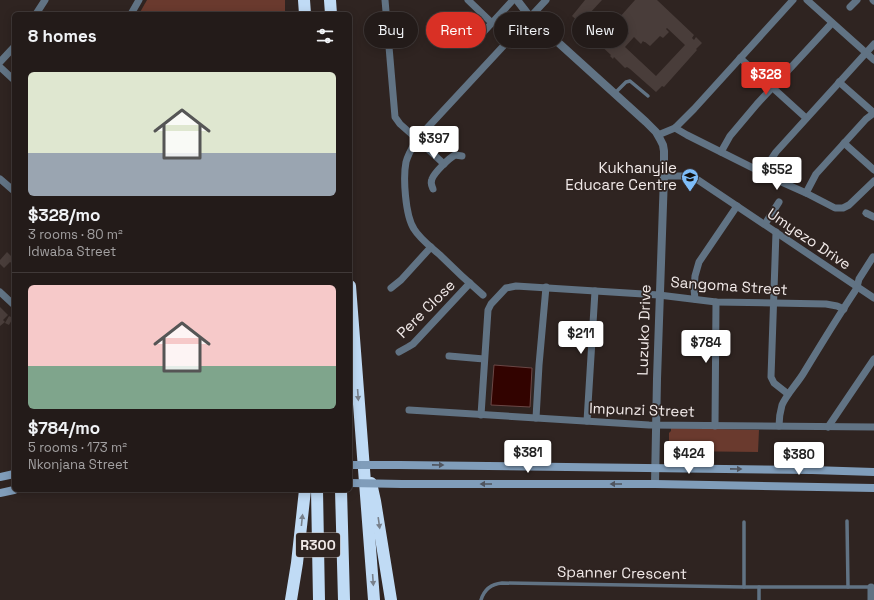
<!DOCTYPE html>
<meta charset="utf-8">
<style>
:root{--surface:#231b19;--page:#2f2826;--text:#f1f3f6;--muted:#a3a1a2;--line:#403938;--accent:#d93025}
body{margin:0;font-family:"Space Grotesk",sans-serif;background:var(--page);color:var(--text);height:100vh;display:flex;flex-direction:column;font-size:15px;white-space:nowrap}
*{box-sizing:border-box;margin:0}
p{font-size:13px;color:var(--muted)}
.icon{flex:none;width:22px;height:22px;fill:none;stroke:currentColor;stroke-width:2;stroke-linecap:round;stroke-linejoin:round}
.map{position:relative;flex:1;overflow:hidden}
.side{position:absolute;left:12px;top:12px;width:340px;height:480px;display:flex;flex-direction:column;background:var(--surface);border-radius:6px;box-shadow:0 2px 10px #0003,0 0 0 1px var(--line)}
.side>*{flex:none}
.top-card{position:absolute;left:364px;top:12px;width:380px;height:36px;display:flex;gap:8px}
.price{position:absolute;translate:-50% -34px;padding:0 9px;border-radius:4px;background:#fff;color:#222;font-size:13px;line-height:26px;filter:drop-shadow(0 1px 2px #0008)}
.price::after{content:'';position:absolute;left:50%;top:24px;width:12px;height:9px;margin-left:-6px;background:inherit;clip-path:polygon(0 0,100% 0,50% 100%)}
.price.active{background:var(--accent);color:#fff}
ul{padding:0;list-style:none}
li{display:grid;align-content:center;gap:8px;height:212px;padding:0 16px}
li+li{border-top:1px solid var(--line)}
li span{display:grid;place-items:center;height:124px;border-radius:6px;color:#555}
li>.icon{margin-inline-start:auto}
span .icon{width:72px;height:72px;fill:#fffc;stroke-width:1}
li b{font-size:17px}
h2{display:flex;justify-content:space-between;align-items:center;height:48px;padding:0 16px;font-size:17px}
.chip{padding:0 14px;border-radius:18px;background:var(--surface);box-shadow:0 2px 10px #0003,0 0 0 1px var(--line);font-size:14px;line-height:36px}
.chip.active{background:var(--accent);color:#fff}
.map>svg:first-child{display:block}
</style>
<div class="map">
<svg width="874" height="600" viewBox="0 0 874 600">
<rect width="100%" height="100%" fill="#2f2421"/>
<g fill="#6a3a2e">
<polygon points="147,0 285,0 285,14 139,14"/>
<polygon points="671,428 759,430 758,452 675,451 669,446 669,433 671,431"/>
</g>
<polygon fill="#320300" stroke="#6b4846" points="494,365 532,368 530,407 491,405"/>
<g fill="#493d3a" fill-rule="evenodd">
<path d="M585 0H602L589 14 620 43 629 33 622 27 625 24H624V23L619 18 635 0H657L694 35 692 38 694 40 696 37 702 43 696 49 697 50 664 87 662 86 656 92 630 69 627 67 625 68 614 57 613 59 610 56 611 55 599 44 601 43 598 40V39L572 16ZM667 28 685 45 656 76 625 47 634 37 641 44 643 41 644 42H645L650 46 660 36 663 38 669 32 666 29Z"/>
<polygon points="7,252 11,256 13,254 14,256 14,262 13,264 10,262 4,268 0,264 0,260"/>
<polygon points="0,307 8,315 3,320 5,322 0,326"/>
<polygon points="9,316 13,318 9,325 5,323"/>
</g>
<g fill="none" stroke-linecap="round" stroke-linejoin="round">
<g stroke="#617384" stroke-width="3.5">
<polyline points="614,94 626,82 630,81 648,96"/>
<polyline points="847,521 848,587"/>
<polyline points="744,587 744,522"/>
<polyline points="759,587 759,600"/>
<path d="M481 600C484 590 491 584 502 583L744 587H871"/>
</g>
<g stroke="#617384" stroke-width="7">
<polyline points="385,0 395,117 400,124 417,139 444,164"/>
<polyline points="468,0 492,23"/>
<polyline points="807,0 874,60"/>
<polyline points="873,0 874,1"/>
<polyline points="850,7 857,0"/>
<polyline points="36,14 45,0"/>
<polyline points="131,14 139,0"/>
<polyline points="478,38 513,0"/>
<polyline points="740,58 806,118"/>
<polyline points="0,62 14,47"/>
<polyline points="0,67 14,80"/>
<polyline points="839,82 874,113"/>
<polyline points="675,128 687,135 777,180 806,193 835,208 843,208 849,205 874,181"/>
<polyline points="658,135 675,128 694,109 793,0"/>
<polyline points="844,143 874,170"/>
<polyline points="721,152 730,136 757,104 832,23"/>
<polyline points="762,173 776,152 874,44"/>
<polyline points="664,176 688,176 698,180 874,298"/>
<polyline points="0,179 14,191"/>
<path d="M433 189C432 186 430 183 432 179 434 173 449 158 455 155L462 156"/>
<polyline points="806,193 816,174 866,119 874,113"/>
<polyline points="866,213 874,217"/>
<polyline points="765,224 779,202"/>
<polyline points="776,232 771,377 774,383 788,394"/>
<polyline points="391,288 401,280 431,247"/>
<polyline points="0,292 14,305"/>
<path d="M483 295C468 282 454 269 440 255 431 247 420 239 414 229 405 215 403 177 406 162 408 154 413 146 417 139L546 0"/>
<polyline points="695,299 694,289 695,276 699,262 737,206"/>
<polyline points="399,352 408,347 413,344 470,283"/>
<polyline points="449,356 484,359"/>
<polyline points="409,410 649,425 874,427"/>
<polyline points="481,415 488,310 491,304 506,288 516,286 659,295 716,302 826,304 837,306 844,309"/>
<polyline points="536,418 539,365 546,287"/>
<polyline points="587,421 595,291"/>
<polyline points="715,426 716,302"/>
<path d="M779 426C779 419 780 412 782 405 787 394 796 385 803 374 820 346 837 318 855 291L857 287 859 279 873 257"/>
<polyline points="828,427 874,359"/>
<polyline points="871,587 871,600"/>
</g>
<polyline stroke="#617384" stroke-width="8" points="517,0 530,17 646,122 656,132 660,139 663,145 664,151 664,176 657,379 655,484"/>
<g stroke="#809dba" stroke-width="8">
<polyline points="399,465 812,470 874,472"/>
<polyline points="0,477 14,474"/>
<polyline points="402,484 655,484 874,488"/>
<polyline points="0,493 14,490"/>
</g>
<g stroke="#c0dbf5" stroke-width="12">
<polyline points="304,0 305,14"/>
<polyline points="330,0 331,14"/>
<polyline points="350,286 374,600"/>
<polyline points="371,483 375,501 391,600"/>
<polyline points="317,490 319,600"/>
<polyline points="341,490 344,600"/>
<polyline points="291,600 297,563 305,490"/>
</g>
<g stroke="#809dba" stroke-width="8">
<polyline points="350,465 399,465"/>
<polyline points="350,483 402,484"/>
</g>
</g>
<defs><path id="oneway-solid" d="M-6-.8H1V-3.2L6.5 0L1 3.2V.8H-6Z"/></defs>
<g fill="#78808b">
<use href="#oneway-solid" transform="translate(358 395) rotate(86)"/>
<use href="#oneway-solid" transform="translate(302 520) rotate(-84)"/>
<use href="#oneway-solid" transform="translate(379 523) rotate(82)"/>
<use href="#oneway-solid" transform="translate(373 580) rotate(86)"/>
</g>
<g fill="#4f545e">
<use href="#oneway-solid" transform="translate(438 465) rotate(1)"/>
<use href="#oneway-solid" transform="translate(736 469) rotate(1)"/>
<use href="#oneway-solid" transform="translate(486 484) rotate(180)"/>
<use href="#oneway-solid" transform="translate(616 484) rotate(180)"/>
</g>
<defs>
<g id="school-pin" transform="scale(0.9)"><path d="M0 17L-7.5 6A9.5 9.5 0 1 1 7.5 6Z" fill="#7ebdf9" stroke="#2f2421"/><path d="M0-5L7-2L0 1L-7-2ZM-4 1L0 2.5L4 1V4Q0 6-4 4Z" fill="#111"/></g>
</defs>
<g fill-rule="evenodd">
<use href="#school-pin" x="690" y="177"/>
</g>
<g text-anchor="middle" stroke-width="3.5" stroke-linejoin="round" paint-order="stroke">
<rect fill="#2f2421" stroke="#b7aeac" stroke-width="1" x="296" y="533" width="44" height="24" rx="3"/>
<g font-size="14" font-weight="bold" fill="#f1e9e8">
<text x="318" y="550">R300</text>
</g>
<g font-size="15" fill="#f1e9e8" stroke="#2f2421" text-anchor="end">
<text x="677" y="173">Kukhanyile<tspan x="677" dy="17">Educare Centre</tspan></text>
</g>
<g font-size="15" fill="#f1e9e8" stroke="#2f2421">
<text transform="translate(809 239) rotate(34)" y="5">Umyezo Drive</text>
<text transform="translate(729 286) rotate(4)" y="5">Sangoma Street</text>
<text transform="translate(426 309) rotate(-45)" y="5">Pere Close</text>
<text transform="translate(644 330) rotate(-88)" y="5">Luzuko Drive</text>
<text transform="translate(642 410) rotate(2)" y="5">Impunzi Street</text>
<text transform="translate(622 573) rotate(1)" y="5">Spanner Crescent</text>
</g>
</g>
</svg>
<b class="price active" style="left:766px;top:96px">$328</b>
<b class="price" style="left:434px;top:160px">$397</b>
<b class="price" style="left:777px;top:191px">$552</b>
<b class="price" style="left:581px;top:355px">$211</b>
<b class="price" style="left:706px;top:364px">$784</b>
<b class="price" style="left:528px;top:474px">$381</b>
<b class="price" style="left:689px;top:475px">$424</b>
<b class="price" style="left:799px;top:476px">$380</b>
<div class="top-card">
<a class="chip">Buy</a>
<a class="chip active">Rent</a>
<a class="chip">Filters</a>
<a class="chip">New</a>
</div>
<section class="side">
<h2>8 homes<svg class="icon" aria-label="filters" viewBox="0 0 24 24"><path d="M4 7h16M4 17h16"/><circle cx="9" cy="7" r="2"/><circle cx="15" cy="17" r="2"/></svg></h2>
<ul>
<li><span style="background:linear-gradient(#dfe7d0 65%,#9aa5b1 0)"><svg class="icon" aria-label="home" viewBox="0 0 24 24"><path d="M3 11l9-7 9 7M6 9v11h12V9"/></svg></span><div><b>$328/mo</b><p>3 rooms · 80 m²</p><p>Idwaba Street</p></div></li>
<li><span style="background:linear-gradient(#f6c9c9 65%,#7fa58c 0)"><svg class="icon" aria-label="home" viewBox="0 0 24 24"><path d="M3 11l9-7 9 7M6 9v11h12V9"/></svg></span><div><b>$784/mo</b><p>5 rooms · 173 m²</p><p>Nkonjana Street</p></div></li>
</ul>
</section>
</div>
